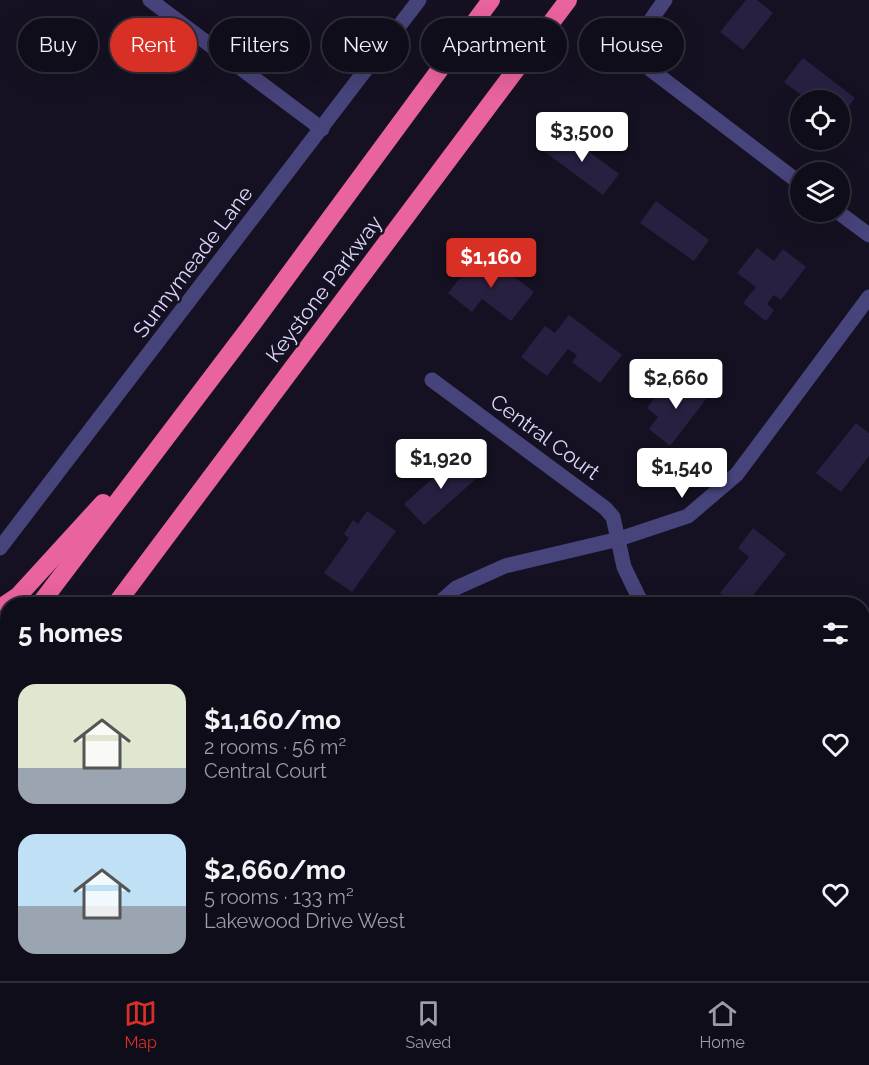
<!DOCTYPE html>
<meta charset="utf-8">
<style>
:root{--surface:#100d1a;--page:#191623;--text:#f1f3f6;--muted:#9c9ca2;--line:#302d39;--accent:#d93025}
body{margin:0;font-family:Raleway,sans-serif;background:var(--page);color:var(--text);height:100vh;display:flex;flex-direction:column;font-size:22px;white-space:nowrap}
*{box-sizing:border-box;margin:0}
p{font-size:20px;color:var(--muted)}
.icon{flex:none;width:33px;height:33px;fill:none;stroke:currentColor;stroke-width:2;stroke-linecap:round;stroke-linejoin:round}
.map{position:relative;flex:1;overflow:hidden}
.side{position:absolute;left:0px;top:597px;width:870px;height:384px;display:flex;flex-direction:column;background:var(--surface);border-radius:24px 24px 0 0;box-shadow:0 6px 24px #0002,0 0 0 2px var(--line)}
.side>*{flex:none}
.banner{position:absolute;left:18px;top:18px;width:834px;height:54px;display:flex;gap:12px}
.buttons{position:absolute;left:790px;top:90px;display:grid;gap:12px}
.buttons a{display:grid;place-items:center;width:60px;height:60px;border-radius:50%;background:var(--surface);box-shadow:0 6px 24px #0002,0 0 0 2px var(--line);font-size:30px}
.price{position:absolute;translate:-50% -51px;padding:0 14px;border-radius:6px;background:#fff;color:#222;font-size:20px;line-height:39px;filter:drop-shadow(0 2px 3px #0008)}
.price::after{content:'';position:absolute;left:50%;top:36px;width:18px;height:14px;margin-left:-9px;background:inherit;clip-path:polygon(0 0,100% 0,50% 100%)}
.price.current{background:var(--accent);color:#fff}
ul{padding:0;list-style:none}
li{display:flex;align-items:center;gap:18px;height:150px;padding:0 18px}
li span{display:grid;place-items:center;flex:none;width:168px;height:120px;border-radius:18px;color:#555}
li>.icon{margin-inline-start:auto}
span .icon{width:72px;height:72px;fill:#fffc;stroke-width:1}
li b{font-size:26px}
h2{display:flex;justify-content:space-between;align-items:center;height:72px;padding:0 18px;font-size:26px}
.chip{padding:0 21px;border-radius:27px;background:var(--surface);box-shadow:0 6px 24px #0002,0 0 0 2px var(--line);font-size:21px;line-height:54px}
.chip.current{background:var(--accent);color:#fff}
.tab-bar{display:flex;justify-content:space-around;align-items:center;height:84px;border-top:2px solid var(--line);background:var(--surface);font-size:16px;color:var(--muted)}
.tab-bar a{display:grid;justify-items:center;gap:3px}
.tab-bar .current{color:var(--accent)}
.map>svg:first-child{display:block}
</style>
<div class="map">
<svg width="869" height="981" viewBox="0 0 869 981">
<rect width="100%" height="100%" fill="#151122"/>
<g fill="#282041">
<polygon points="746,0 757,0 773,13 743,50 720,32"/>
<polygon points="803,58 855,98 840,117 840,100 808,100 784,82"/>
<polygon points="561,131 619,174 603,195 545,152"/>
<polygon points="656,201 709,240 694,261 640,223"/>
<polygon points="757,248 774,261 783,249 806,267 781,300 774,295 767,304 774,310 766,321 743,303 756,287 737,273"/>
<polygon points="486,255 534,292 511,321 482,299 472,312 448,293 472,263 477,267"/>
<polygon points="569,315 622,355 600,383 572,362 577,355 568,349 547,376 521,357 545,326 555,333"/>
<polygon points="689,377 710,394 670,446 649,429 658,417 647,408 661,389 672,398"/>
<polygon points="856,423 869,433 869,456 841,492 816,473"/>
<polygon points="459,455 478,477 424,525 404,504"/>
<polygon points="367,511 396,531 352,592 324,573 349,538 344,534 353,520 358,524"/>
<polygon points="753,528 786,554 746,604 734,604 720,593 749,557 738,548"/>
<polygon points="869,914 869,951 862,946 862,923"/>
<polygon points="0,945 8,950 8,974 25,974 21,979 23,981 0,981"/>
<polygon points="474,974 534,974 529,981 485,981"/>
</g>
<g fill="none" stroke-linecap="round" stroke-linejoin="round">
<polyline stroke="#47437b" stroke-width="10" points="147,981 167,974"/>
<g stroke="#47437b" stroke-width="15">
<polyline points="150,0 322,129"/>
<path d="M665 0C650 21 632 40 646 66L801 184"/>
<polyline points="838,212 869,235"/>
<polyline points="432,380 605,508 613,517 624,567 642,604"/>
<polyline points="0,548 419,0"/>
<polyline points="438,604 456,588 505,566 619,539 688,516 737,474 869,297"/>
<polyline points="862,791 869,796"/>
<polyline points="342,974 348,981"/>
<polyline points="386,974 393,981"/>
</g>
<g stroke="#e9639e" stroke-width="18">
<polyline points="40,604 253,323 491,0"/>
<polyline points="116,604 568,0"/>
<polyline points="0,608 18,596 103,503"/>
<polyline points="0,657 8,647"/>
<polyline points="0,756 8,746"/>
<polyline points="0,789 8,779"/>
<polyline points="0,808 8,798"/>
</g>
</g>
<g text-anchor="middle" stroke-width="5" stroke-linejoin="round" paint-order="stroke">
<g font-size="21" fill="#ddd8fa" stroke="#151122">
<text transform="translate(193 262) rotate(-53)" y="7">Sunnymeade Lane</text>
<text transform="translate(324 289) rotate(-53)" y="7">Keystone Parkway</text>
<text transform="translate(545 437) rotate(36)" y="7">Central Court</text>
</g>
</g>
</svg>
<div class="buttons">
<a><svg class="icon" aria-label="locate" viewBox="0 0 24 24"><circle cx="12" cy="12" r="6"/><path d="M12 2v4M12 18v4M2 12h4M18 12h4"/></svg></a>
<a><svg class="icon" aria-label="layers" viewBox="0 0 24 24"><path d="M12 4l9 5-9 5-9-5zM3 14l9 5 9-5"/></svg></a>
</div>
<b class="price" style="left:582px;top:163px">$3,500</b>
<b class="price current" style="left:491px;top:289px">$1,160</b>
<b class="price" style="left:676px;top:410px">$2,660</b>
<b class="price" style="left:441px;top:490px">$1,920</b>
<b class="price" style="left:682px;top:499px">$1,540</b>
<div class="banner">
<a class="chip">Buy</a>
<a class="chip current">Rent</a>
<a class="chip">Filters</a>
<a class="chip">New</a>
<a class="chip">Apartment</a>
<a class="chip">House</a>
</div>
<section class="side">
<h2>5 homes<svg class="icon" aria-label="filters" viewBox="0 0 24 24"><path d="M4 7h16M4 17h16"/><circle cx="9" cy="7" r="2"/><circle cx="15" cy="17" r="2"/></svg></h2>
<ul>
<li><span style="background:linear-gradient(#dfe7d0 70%,#9aa5b1 0)"><svg class="icon" aria-label="home" viewBox="0 0 24 24"><path d="M3 11l9-7 9 7M6 9v11h12V9"/></svg></span><div><b>$1,160/mo</b><p>2 rooms · 56 m²</p><p>Central Court</p></div><svg class="icon" aria-label="heart" viewBox="0 0 24 24"><path d="M12 20l-8-8c-3-5 5-10 8-4 3-6 11-1 8 4z"/></svg></li>
<li><span style="background:linear-gradient(#bfe0f5 60%,#9aa5b1 0)"><svg class="icon" aria-label="home" viewBox="0 0 24 24"><path d="M3 11l9-7 9 7M6 9v11h12V9"/></svg></span><div><b>$2,660/mo</b><p>5 rooms · 133 m²</p><p>Lakewood Drive West</p></div><svg class="icon" aria-label="heart" viewBox="0 0 24 24"><path d="M12 20l-8-8c-3-5 5-10 8-4 3-6 11-1 8 4z"/></svg></li>
</ul>
</section>
</div>
<nav class="tab-bar">
<a class="current"><svg class="icon" aria-label="map" viewBox="0 0 24 24"><path d="M3 6l6-2 6 2 6-2v14l-6 2-6-2-6 2zM9 4v14M15 6v14"/></svg>Map</a>
<a><svg class="icon" aria-label="saved" viewBox="0 0 24 24"><path d="M7 4h10v16l-5-4-5 4z"/></svg>Saved</a>
<a><svg class="icon" aria-label="home" viewBox="0 0 24 24"><path d="M3 11l9-7 9 7M6 9v11h12V9"/></svg>Home</a>
</nav>
